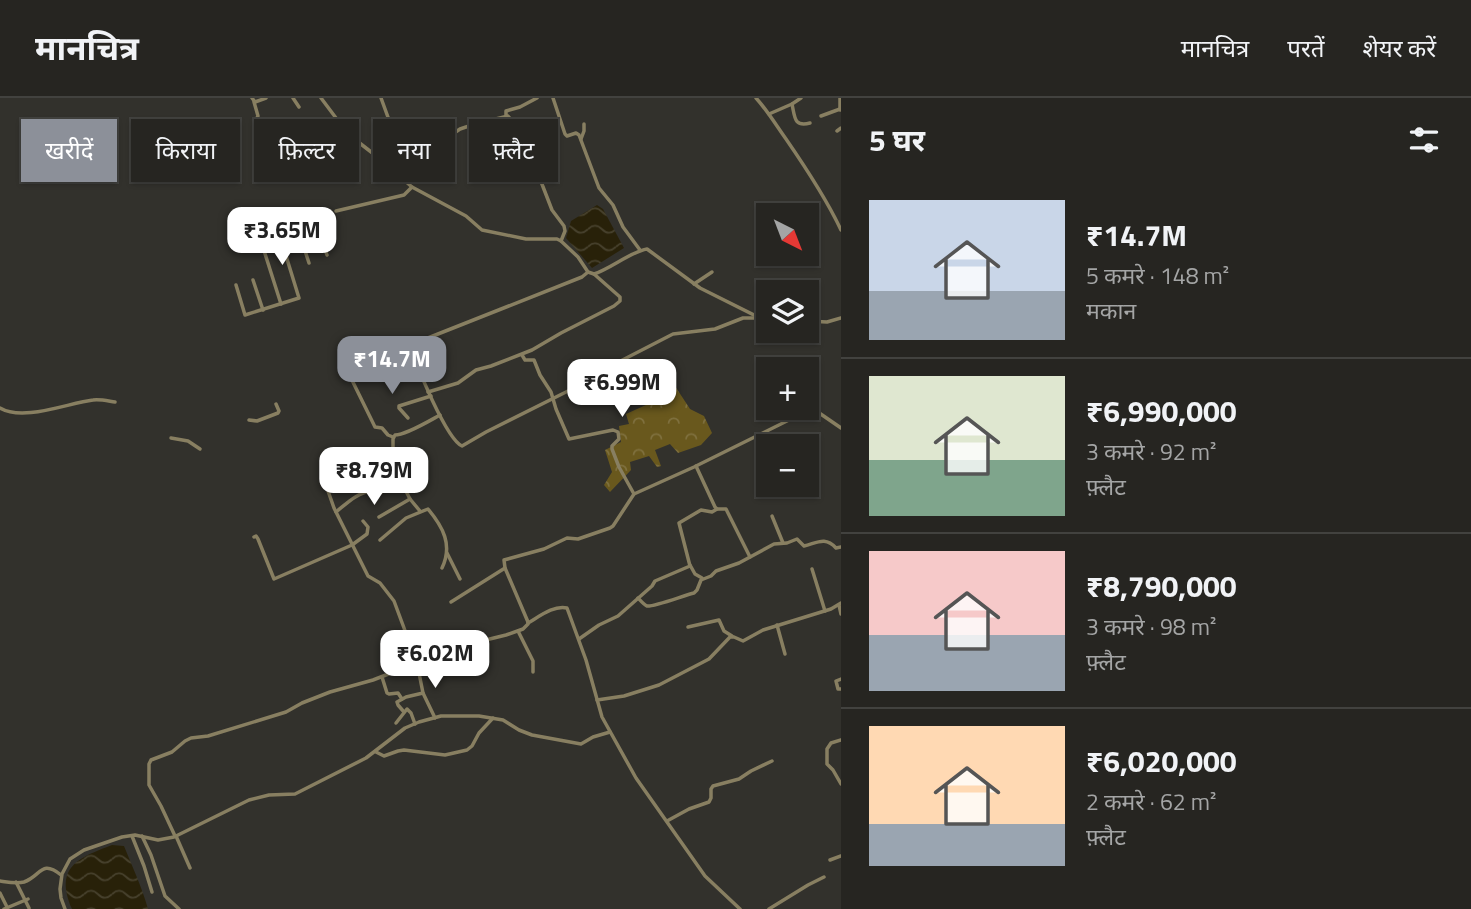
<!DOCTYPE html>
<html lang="hi">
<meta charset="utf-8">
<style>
:root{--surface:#262521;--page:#2e2d2a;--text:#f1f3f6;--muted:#a4a5a5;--line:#42423f;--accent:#8c9099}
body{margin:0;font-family:"Titillium Web","Noto Sans Devanagari",sans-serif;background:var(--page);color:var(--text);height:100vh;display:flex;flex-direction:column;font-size:26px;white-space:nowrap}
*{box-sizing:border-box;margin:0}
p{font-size:23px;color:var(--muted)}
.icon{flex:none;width:38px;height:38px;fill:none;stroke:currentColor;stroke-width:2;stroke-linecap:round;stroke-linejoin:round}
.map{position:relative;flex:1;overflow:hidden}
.side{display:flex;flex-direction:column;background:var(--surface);width:630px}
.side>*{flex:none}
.hud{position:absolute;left:21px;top:21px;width:665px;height:63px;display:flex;gap:14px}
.needle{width:46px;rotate:138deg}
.controls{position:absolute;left:756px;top:105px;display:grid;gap:14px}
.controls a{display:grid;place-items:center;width:63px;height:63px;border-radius:0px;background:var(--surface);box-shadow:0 2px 5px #0004,0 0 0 2px var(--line);font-size:35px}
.price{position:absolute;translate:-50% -60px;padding:0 16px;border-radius:14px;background:#fff;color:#222;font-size:23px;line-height:46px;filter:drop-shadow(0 2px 4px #0008)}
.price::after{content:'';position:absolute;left:50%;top:42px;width:21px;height:16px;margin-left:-10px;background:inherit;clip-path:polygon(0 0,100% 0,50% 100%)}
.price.selected{background:var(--accent);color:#fff}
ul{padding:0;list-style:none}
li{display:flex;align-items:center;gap:21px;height:175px;padding:0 28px}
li+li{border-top:2px solid var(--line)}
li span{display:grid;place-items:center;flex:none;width:196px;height:140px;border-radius:0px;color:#555}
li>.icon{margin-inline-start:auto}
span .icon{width:84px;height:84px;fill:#fffc;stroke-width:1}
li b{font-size:30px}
h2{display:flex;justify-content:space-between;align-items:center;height:84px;padding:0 28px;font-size:30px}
.chip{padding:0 24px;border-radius:0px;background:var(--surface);box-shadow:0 2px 5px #0004,0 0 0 2px var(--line);font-size:24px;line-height:63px}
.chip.selected{background:var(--accent);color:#fff}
header{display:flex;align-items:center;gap:42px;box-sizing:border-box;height:98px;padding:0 35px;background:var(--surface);border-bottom:2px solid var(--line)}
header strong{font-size:33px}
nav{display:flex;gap:38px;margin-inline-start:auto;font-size:24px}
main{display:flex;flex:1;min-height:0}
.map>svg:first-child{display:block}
</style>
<header>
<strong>मानचित्र</strong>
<nav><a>मानचित्र</a><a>परतें</a><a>शेयर करें</a></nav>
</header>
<main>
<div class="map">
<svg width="841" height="811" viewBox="0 0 841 811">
<defs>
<pattern id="forest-crowns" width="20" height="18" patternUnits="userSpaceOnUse" patternTransform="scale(1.75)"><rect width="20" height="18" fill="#69581d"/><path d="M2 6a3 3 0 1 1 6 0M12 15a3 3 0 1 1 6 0" fill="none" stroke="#7f703e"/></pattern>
<pattern id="water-waves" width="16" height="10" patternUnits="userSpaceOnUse" patternTransform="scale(1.75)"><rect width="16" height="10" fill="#282109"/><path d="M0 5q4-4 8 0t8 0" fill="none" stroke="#47412d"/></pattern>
</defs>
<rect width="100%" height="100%" fill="#32312c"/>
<polygon fill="url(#forest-crowns)" points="673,285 690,311 704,318 712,335 701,347 678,355 670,346 655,352 661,368 657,369 649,358 630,364 631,372 610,394 604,387 612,374 605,352 621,344 619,328 629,326 626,316 657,302"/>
<g fill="url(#water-waves)">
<polygon points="597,107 603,111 624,150 592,170 566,140 571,123"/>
<path d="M112 747 124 748C132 768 142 789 148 811H72C54 769 78 760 112 747Z"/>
</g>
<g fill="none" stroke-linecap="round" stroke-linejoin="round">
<g stroke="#887f61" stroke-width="3.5">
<polyline points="252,0 255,4 266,0"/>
<polyline points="293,0 299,9"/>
<path d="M321 0 348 36 375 57 412 89 466 118 482 132 526 141H557L561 143 578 159 588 174 594 176C610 171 632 153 647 151L700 190 768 224"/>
<polyline points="381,0 401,55"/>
<polyline points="553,0 565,36 567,38 576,35 579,37 599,90 613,107 623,129 640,152"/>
<path d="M756 0C767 12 776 27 786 41 806 70 826 100 841 132"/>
<polyline points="840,0 840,12"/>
<path d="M792 6C795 20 794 29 810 25"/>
<polyline points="769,16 792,6 801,0"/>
<polyline points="506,18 506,13 520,9 537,0"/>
<polyline points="821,18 840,11"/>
<polyline points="254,25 258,18 254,4"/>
<polyline points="837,33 841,30"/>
<polyline points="581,41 584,33 584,26"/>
<polyline points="382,62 383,60 447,40 460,31 475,26 508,18 513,24 517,36 540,81 552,112 564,128 565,133 561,143"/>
<polyline points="336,113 404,97 412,89"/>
<polyline points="314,121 327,157"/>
<polyline points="297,128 309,165"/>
<polyline points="260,140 281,206"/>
<polyline points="253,182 263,212"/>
<polyline points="694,186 712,174"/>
<polyline points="236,187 245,217 299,200 279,135"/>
<polyline points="807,223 827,224 841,220"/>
<path d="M409 247C416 266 446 341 462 348L486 334 570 292 605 271 673 236 715 231 743 220H754"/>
<polyline points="522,257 525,262 534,262 540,277 551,294 556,311 569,341 613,332 618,334 619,341 612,348 612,351 619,369 634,396"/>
<polyline points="428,294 458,285 476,272 491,268 532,252 561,235 614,208 620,203 620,199 594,176"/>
<path d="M0 310C23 324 68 305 93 302 100 301 108 303 115 304"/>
<polyline points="408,320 399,310 399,308 431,298"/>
<polyline points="249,322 257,323 278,315 279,313 276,306"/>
<polyline points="393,339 388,337 382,330 375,329 347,272 582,179 588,174"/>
<polyline points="171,340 188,343 200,351"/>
<polyline points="696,368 715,409 717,411 726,411 750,459"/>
<polyline points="327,390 334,410 368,478 380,485 394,503 417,565 423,595 406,599 397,604 398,607 404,614"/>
<path d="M420 413 410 401 388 358 393 353V341L395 337C406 337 429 323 440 317"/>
<path d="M336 414C347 405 358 394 372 393L376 396H378L401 383"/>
<polyline points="772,418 783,445"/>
<polyline points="379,419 410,401"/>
<polyline points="254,439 256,438 258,441 274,481 352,447 367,436 368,429 363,423"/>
<path d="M380 442 406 420 428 411C443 429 453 447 442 470"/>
<polyline points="447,455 460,481"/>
<polyline points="690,467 695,476 702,480"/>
<polyline points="812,471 825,513"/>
<path d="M638 500C640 502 644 507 647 508 654 509 685 497 694 495L697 492 701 482 711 478 716 473 739 465 774 446 787 445 797 441 804 448C817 445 825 438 836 450L841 449"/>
<polyline points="451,504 505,470"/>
<polyline points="839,507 841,516"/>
<path d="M528 525C540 518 554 507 567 510L586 562 602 619 636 680 705 778 740 811"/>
<polyline points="777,527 785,556"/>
<polyline points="688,529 719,522 724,533 732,538"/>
<polyline points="518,533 533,563 533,574"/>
<polyline points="579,541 599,527 618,518 652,488 655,483 690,468 679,425 701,412 712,414 717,411"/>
<polyline points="382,579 387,595 389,596 398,595 402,601"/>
<polyline points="841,581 836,583 838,591 841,591"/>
<polyline points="423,595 435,620"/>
<polyline points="597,602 624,598 659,587 709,561 730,539 734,539 743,543 763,532 831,511 841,505"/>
<polyline points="396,625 407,611 411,615 415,626"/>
<polyline points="841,642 831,645 827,651 827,666 833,672 841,686"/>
<polyline points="376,654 384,658 398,653 404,652 445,657 467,652 472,648 479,635 493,620"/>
<polyline points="667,723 689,711 709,704 711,700 711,691 713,688 739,681 751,673 772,663"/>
<polyline points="132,738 144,768 152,794"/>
<polyline points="142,738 151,757 165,798 179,811"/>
<polyline points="175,738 161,708 149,687 149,666 151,662 172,654 185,643 191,640 208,638 286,614 302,605 330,594 373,582 417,565 441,553 506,537 523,531 528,526 528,524 505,470 504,462 544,451 567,440 578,441 610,430 613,428 634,396 694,369 795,319 808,310 812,310 841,330"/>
<polyline points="176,738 190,770"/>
<polyline points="830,762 841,758"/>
<path d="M0 783C7 784 17 786 24 784 41 778 41 761 61 777"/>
<polyline points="16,784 29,810"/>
<polyline points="0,795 7,809"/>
<polyline points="4,811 28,801"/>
<polyline points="65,811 61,800 60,791 62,776 70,761 84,752 122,739 135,737 158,742 174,739 249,702 269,697 295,696 366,660 405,630 419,624 441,618 479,618 503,622 519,632 532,637 581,646 593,639 610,634"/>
<polyline points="769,811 808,787 824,779"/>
</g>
</g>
</svg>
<div class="controls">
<a><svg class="needle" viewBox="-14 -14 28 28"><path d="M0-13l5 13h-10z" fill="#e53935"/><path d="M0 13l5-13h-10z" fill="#a4a5a5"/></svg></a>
<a><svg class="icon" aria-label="layers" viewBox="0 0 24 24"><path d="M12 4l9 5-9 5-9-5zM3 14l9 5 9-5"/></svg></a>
<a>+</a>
<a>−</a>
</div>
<b class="price" style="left:282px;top:169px">₹3.65M</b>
<b class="price selected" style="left:392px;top:298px">₹14.7M</b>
<b class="price" style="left:622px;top:321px">₹6.99M</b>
<b class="price" style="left:374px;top:409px">₹8.79M</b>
<b class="price" style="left:435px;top:592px">₹6.02M</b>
<div class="hud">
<a class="chip selected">खरीदें</a>
<a class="chip">किराया</a>
<a class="chip">फ़िल्टर</a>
<a class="chip">नया</a>
<a class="chip">फ़्लैट</a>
</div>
</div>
<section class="side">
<h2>5 घर<svg class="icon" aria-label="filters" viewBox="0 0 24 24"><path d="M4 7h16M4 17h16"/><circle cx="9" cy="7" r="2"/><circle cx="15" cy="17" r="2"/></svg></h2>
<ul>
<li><span style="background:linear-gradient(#c9d6e8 65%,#9aa5b1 0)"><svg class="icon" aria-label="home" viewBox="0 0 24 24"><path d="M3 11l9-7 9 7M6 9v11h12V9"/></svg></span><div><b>₹14.7M</b><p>5 कमरे · 148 m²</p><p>मकान</p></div></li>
<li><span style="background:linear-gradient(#dfe7d0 60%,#7fa58c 0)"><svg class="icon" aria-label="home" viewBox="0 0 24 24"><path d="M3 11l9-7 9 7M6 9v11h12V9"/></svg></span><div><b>₹6,990,000</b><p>3 कमरे · 92 m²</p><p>फ़्लैट</p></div></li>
<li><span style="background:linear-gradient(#f6c9c9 60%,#9aa5b1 0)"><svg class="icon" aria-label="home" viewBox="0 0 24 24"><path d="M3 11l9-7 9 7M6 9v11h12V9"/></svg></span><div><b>₹8,790,000</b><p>3 कमरे · 98 m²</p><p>फ़्लैट</p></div></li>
<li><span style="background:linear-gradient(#ffd9b3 70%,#9aa5b1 0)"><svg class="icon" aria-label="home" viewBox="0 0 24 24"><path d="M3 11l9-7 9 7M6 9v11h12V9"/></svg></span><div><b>₹6,020,000</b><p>2 कमरे · 62 m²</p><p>फ़्लैट</p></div></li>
</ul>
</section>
</main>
